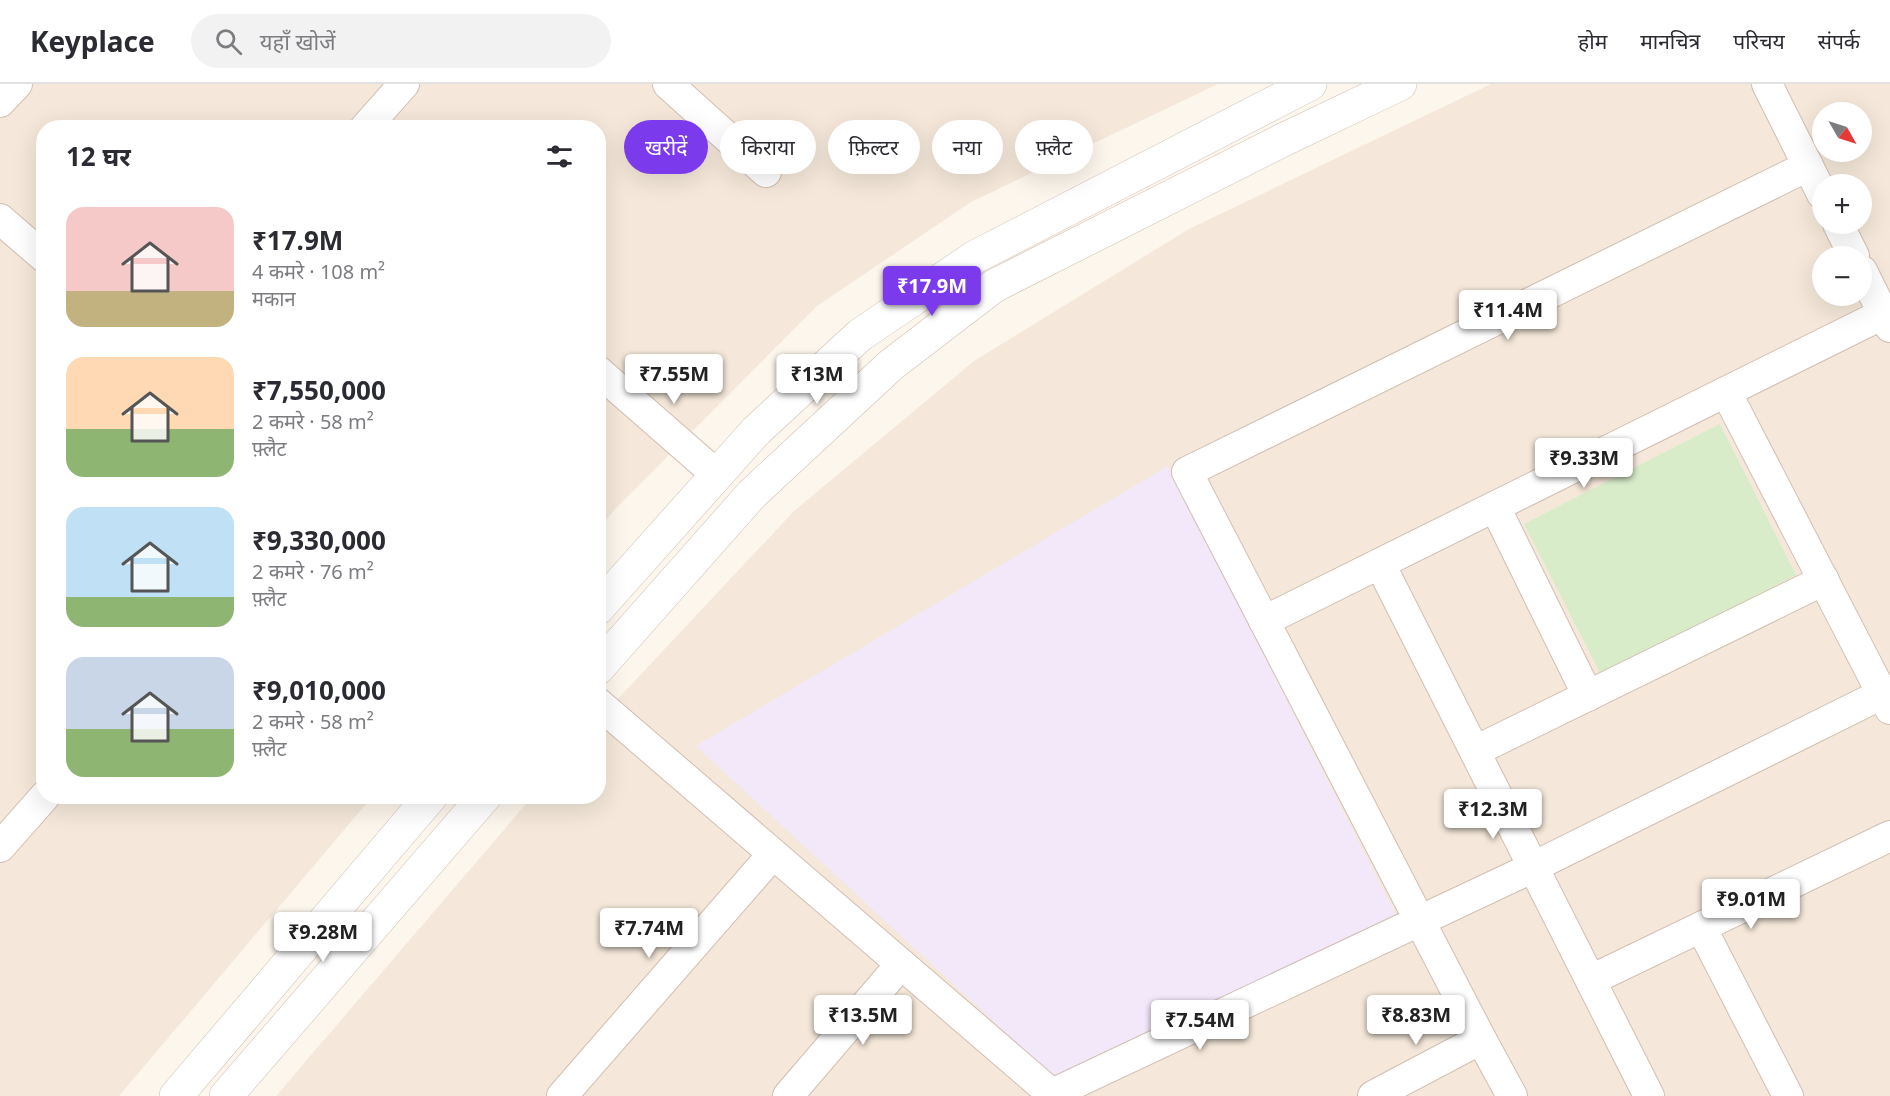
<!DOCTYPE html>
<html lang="hi">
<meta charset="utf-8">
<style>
:root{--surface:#fff;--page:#f2f2f3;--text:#2b2b33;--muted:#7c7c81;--line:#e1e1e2;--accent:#7c3aed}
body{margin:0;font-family:"Noto Sans","Noto Sans Devanagari",sans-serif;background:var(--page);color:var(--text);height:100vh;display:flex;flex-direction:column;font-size:22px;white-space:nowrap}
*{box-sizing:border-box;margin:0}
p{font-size:20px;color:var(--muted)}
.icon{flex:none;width:33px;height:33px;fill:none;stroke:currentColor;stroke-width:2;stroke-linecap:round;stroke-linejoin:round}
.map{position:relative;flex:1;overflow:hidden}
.drawer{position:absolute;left:36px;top:36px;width:570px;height:684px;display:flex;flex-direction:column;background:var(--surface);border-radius:24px;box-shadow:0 6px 24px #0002}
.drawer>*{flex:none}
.top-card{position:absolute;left:624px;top:36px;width:570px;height:54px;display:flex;gap:12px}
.needle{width:39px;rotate:129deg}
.buttons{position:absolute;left:1812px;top:18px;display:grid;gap:12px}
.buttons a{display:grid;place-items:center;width:60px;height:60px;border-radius:50%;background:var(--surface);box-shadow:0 6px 24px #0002;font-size:30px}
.price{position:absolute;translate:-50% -51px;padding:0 14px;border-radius:6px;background:#fff;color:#222;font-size:20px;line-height:39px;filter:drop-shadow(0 2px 3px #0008)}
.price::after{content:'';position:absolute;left:50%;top:36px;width:18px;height:14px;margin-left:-9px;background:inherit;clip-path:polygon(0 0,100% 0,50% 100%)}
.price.on{background:var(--accent);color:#fff}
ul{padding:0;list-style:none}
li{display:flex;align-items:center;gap:18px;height:150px;padding:0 30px}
li span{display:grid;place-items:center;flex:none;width:168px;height:120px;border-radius:18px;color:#555}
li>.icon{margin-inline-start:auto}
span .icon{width:72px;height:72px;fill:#fffc;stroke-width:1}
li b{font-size:26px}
h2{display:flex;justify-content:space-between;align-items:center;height:72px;padding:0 30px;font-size:26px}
.tag{padding:0 21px;border-radius:27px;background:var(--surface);box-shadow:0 6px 24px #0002;font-size:21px;line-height:54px}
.tag.on{background:var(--accent);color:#fff}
header{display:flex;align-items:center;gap:36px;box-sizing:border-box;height:84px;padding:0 30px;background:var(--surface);border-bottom:2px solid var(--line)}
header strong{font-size:28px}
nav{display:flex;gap:33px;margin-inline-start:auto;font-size:21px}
.search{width:420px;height:54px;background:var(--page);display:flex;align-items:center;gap:15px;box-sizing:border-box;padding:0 21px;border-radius:33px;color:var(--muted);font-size:22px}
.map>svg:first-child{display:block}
</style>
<header>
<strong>Keyplace</strong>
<div class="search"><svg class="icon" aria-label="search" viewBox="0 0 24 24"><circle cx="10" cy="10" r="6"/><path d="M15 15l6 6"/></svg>यहाँ खोजें</div>
<nav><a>होम</a><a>मानचित्र</a><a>परिचय</a><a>संपर्क</a></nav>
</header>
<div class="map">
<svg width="1890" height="1012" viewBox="0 0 1890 1012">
<rect width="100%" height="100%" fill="#fdf6ec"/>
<g fill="#f5e8da" fill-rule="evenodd">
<polygon points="0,0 1218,0 971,118 817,222 616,424 599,445 598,44 44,44 44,712 372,713 119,1012 0,1012"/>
<path d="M1491 0H1890V1012H276L532 713 598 712 599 635 794 427 974 277 1189 145ZM1822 28H1862V68H1822ZM1822 100H1862V140H1822ZM1822 172H1862V212H1822Z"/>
</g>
<polygon fill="#f3e8fa" points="1168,382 1397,833 1057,996 696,662"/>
<polygon fill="#d8ecc9" points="1720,340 1796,491 1601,591 1524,440"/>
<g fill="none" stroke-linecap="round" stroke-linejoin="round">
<g stroke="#d1beb0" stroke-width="32">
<g id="minor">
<polyline points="668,0 766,88"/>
<polyline points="1767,0 1822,110"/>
<polyline points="0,18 17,0"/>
<polyline points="365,44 404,0"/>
<polyline points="0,135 44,173"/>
<polyline points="1838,140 1854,172"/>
<polyline points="1862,187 1890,243"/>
<polyline points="598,287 717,391"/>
<polyline points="1726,308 1890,625"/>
<polyline points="1495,423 1588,612"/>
<polyline points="1380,480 1649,1012"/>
<polyline points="1264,537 1883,230"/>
<polyline points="598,619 1052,1010 1519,790 1890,606"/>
<polyline points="1475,667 1824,496"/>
<polyline points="0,763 45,712"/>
<polyline points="1701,843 1788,1012"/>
<polyline points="1591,896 1890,752"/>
<polyline points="562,1012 773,770"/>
<polyline points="788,1012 901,880"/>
<polyline points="1373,1012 1481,955"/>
<polyline points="1512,1012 1481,955 1187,388 1808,82"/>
</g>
</g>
<g stroke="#d1beb0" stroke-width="34">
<g id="tertiary">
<polyline points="598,524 756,347 860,251 975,173 1310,0"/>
<polyline points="598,584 752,410 891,281 994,202 1285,55 1400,0"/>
<polyline points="176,1012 431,712"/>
<polyline points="226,1012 485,712"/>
</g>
</g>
<use href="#minor" stroke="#fff" stroke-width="30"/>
<use href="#tertiary" stroke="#fff" stroke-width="33"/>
</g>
</svg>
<div class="buttons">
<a><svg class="needle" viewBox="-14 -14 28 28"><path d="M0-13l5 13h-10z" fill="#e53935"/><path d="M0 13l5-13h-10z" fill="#7c7c81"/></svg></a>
<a>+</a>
<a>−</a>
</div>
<b class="price on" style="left:932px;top:233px">₹17.9M</b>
<b class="price" style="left:1508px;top:257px">₹11.4M</b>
<b class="price" style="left:674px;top:321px">₹7.55M</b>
<b class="price" style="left:817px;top:321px">₹13M</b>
<b class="price" style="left:1584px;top:405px">₹9.33M</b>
<b class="price" style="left:1493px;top:756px">₹12.3M</b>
<b class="price" style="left:1751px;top:846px">₹9.01M</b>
<b class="price" style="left:649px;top:875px">₹7.74M</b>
<b class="price" style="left:323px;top:879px">₹9.28M</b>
<b class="price" style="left:863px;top:962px">₹13.5M</b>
<b class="price" style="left:1416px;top:962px">₹8.83M</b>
<b class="price" style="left:1200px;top:967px">₹7.54M</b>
<div class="top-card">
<a class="tag on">खरीदें</a>
<a class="tag">किराया</a>
<a class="tag">फ़िल्टर</a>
<a class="tag">नया</a>
<a class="tag">फ़्लैट</a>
</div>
<section class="drawer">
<h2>12 घर<svg class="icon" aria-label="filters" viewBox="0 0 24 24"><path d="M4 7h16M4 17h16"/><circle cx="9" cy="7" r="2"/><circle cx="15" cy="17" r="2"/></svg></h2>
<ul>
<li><span style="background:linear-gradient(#f6c9c9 70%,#c2b280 0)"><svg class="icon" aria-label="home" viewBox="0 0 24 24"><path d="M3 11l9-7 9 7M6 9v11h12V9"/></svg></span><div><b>₹17.9M</b><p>4 कमरे · 108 m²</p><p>मकान</p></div></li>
<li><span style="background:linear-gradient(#ffd9b3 60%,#8fb573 0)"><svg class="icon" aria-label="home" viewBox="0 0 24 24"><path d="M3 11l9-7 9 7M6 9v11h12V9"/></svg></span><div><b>₹7,550,000</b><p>2 कमरे · 58 m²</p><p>फ़्लैट</p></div></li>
<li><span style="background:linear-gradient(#bfe0f5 75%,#8fb573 0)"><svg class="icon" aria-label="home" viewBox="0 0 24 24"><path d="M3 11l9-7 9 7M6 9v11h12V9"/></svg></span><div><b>₹9,330,000</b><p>2 कमरे · 76 m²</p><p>फ़्लैट</p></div></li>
<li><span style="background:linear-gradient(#c9d6e8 60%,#8fb573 0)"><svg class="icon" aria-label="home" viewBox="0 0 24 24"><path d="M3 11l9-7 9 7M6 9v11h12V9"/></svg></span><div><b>₹9,010,000</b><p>2 कमरे · 58 m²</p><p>फ़्लैट</p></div></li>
</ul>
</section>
</div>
